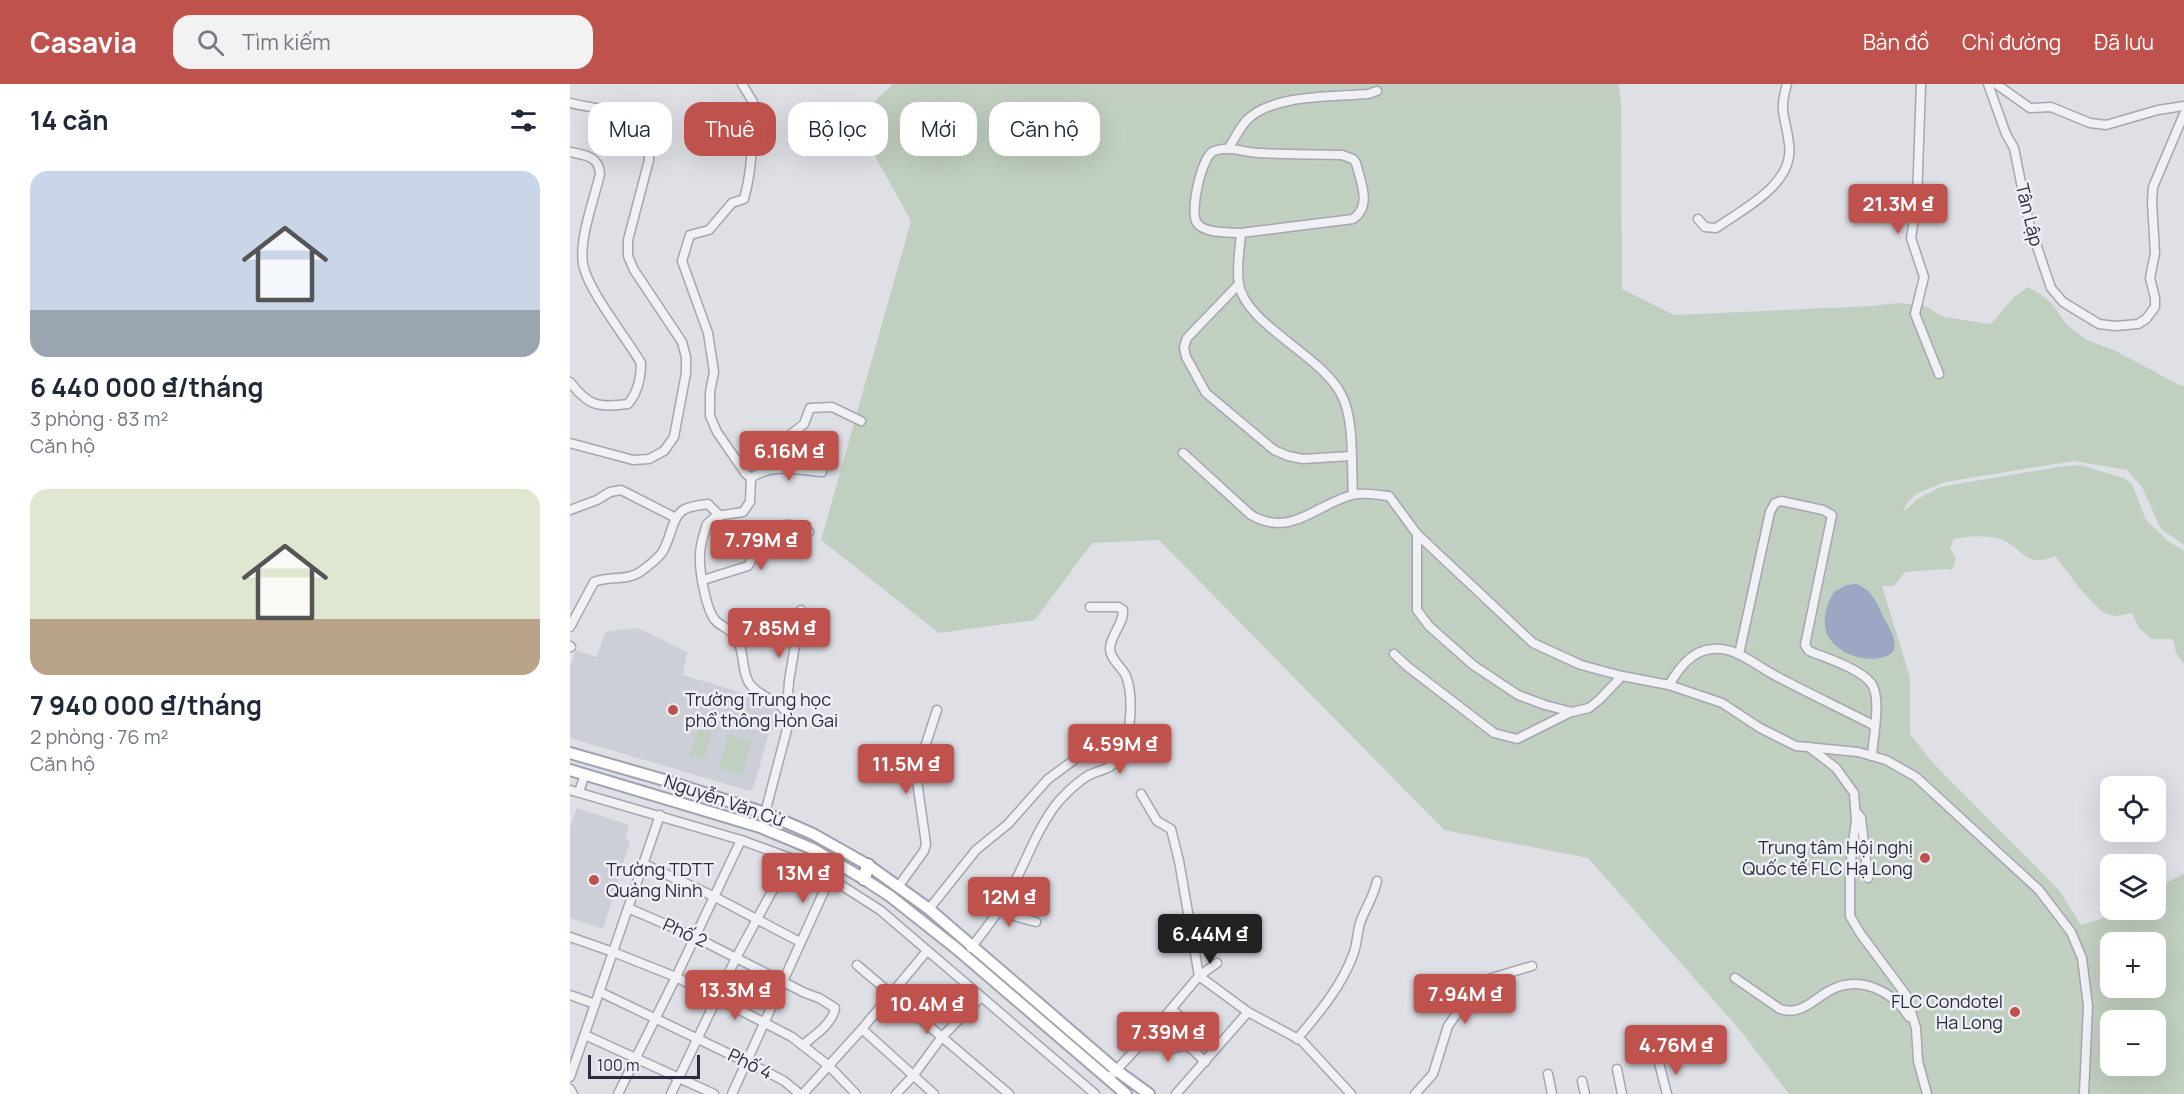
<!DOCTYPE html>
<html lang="vi">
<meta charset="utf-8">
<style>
:root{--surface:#fff;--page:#f2f2f3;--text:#1f2937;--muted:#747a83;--accent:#c0524e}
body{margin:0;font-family:Manrope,sans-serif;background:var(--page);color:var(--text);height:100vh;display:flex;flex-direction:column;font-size:22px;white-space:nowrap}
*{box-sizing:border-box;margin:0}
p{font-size:20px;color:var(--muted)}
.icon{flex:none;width:33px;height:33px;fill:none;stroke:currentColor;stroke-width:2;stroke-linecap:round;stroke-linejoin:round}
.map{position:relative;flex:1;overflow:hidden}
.drawer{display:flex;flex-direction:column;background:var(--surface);width:570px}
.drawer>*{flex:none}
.banner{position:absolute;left:18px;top:18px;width:570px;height:54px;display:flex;gap:12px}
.controls{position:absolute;left:1530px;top:692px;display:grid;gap:12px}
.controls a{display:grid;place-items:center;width:66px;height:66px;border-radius:12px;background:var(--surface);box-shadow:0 6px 24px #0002;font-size:30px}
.scale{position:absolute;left:18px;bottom:15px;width:112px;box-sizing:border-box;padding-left:6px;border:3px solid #292c3c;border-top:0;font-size:16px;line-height:21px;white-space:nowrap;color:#292c3c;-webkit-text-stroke:4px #edeff4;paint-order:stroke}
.price{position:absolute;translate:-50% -51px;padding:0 14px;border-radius:6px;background:var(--accent);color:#fff;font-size:20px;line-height:39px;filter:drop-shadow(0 2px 3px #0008)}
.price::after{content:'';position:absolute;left:50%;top:36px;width:18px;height:14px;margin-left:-9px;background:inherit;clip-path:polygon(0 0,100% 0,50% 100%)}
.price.current{background:#222;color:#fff}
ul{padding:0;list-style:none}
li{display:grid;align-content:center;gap:12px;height:318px;padding:0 30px}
li span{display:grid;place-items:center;height:186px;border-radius:18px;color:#555}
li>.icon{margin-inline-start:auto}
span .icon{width:108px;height:108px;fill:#fffc;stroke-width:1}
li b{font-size:26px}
h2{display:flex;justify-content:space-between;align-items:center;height:72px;padding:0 30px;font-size:26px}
.pill{padding:0 21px;border-radius:18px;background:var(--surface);box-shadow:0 6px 24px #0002;font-size:21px;line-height:54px}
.pill.current{background:var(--accent);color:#fff}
header{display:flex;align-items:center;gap:36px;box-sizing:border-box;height:84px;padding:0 30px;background:var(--accent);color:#fff}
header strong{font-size:28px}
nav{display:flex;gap:33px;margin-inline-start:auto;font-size:21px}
.search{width:420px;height:54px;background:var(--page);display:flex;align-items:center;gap:15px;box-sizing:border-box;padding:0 21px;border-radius:18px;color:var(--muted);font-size:22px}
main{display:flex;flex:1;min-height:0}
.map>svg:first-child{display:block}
</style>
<header>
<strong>Casavia</strong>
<div class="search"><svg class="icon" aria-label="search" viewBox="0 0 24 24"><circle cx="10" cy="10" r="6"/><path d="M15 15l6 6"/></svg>Tìm kiếm</div>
<nav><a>Bản đồ</a><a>Chỉ đường</a><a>Đã lưu</a></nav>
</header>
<main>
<section class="drawer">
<h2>14 căn<svg class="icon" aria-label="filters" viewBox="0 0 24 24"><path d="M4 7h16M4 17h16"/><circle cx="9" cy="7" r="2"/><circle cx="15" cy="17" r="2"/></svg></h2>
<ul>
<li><span style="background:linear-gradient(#c9d6e8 75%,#9aa5b1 0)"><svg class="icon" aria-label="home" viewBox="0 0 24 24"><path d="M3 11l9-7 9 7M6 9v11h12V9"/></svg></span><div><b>6 440 000 ₫/tháng</b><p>3 phòng · 83 m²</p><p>Căn hộ</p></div></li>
<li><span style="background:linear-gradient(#dfe7d0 70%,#b9a48a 0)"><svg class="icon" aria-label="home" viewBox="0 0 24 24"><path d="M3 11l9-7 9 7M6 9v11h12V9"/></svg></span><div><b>7 940 000 ₫/tháng</b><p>2 phòng · 76 m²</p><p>Căn hộ</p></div></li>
</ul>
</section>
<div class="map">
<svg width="1614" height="1010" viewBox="0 0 1614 1010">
<rect width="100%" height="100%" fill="#dee0e6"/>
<g fill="#cdcfd8">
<polygon points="63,544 70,545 117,568 113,591 183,612 204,624 207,634 205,646 200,646 183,705 180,707 0,654 0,583 6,566 27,573 35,548"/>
<polygon points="7,724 59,741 55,755 60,757 33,845 0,834 0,745"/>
</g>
<g fill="#c1cfc0" fill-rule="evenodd">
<path d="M323 0H1048L1051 16 1052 205 1104 231 1302 222 1328 219 1353 221 1374 233 1421 240 1443 214 1458 203 1472 211 1484 222 1496 240 1517 256 1546 267 1609 301 1614 302V461L1591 445 1572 403 1557 386 1504 377 1375 398 1346 410 1337 419 1333 428 1348 415 1370 403 1488 383 1510 381 1554 394 1562 400 1576 436 1598 457 1614 467V580L1606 569 1603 555H1582L1569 544 1562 529C1553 531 1543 534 1535 529 1519 519 1497 487 1485 472 1452 486 1453 460 1426 454 1413 451 1397 452 1384 455L1380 464 1386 474 1382 486 1377 485 1335 488 1324 502H1312L1340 593V650L1364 680 1489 806 1511 841 1528 836 1549 825H1586V805L1614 789V1010H1219L1169 945 1018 774 874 746 589 456 522 459 465 536 369 549 251 456 341 137 285 36ZM1540 858H1586V903H1540ZM1540 936H1586V981H1540Z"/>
<polygon points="127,645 142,649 134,676 119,671"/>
<polygon points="158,650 182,657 172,691 149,684"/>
</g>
<path fill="#9ca8c3" d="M1286 500C1300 504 1307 518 1312 530 1317 540 1327 554 1324 565 1317 587 1226 573 1264 508L1277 501Z"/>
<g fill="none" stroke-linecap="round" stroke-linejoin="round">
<g stroke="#a4a6b0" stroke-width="11">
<g id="minor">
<path d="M172 0 183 18C181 30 182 41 182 52 182 74 180 94 174 115L162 119 139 146 120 151 112 177 138 249 144 288 140 308V332L147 348 176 390 181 394 180 418 173 428 146 432 137 440C134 450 130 460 130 471 129 486 136 527 146 537 153 544 162 545 167 555 175 569 171 586 179 599 189 614 212 616 220 634L195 729"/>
<polyline points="1351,0 1347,116 1341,154 1354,193 1345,230 1369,290"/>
<polyline points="1418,0 1436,50 1444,64 1459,139 1481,204 1493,218 1529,240 1545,242 1568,240 1576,235 1585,223 1585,214 1580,194 1585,169 1582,118 1583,103 1614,30"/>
<polyline points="1426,0 1460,24 1481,23 1520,39 1536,41 1588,26 1614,22"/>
<path d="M0 19C39 28 80 25 79 76L58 156V172L64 186 112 258 116 273V289L104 353 94 367 79 375 63 376 0 359"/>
<path d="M658 65C664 56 669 45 676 37 701 10 763 13 798 10L807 7"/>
<path d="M0 68C15 71 29 72 30 90 24 116 9 154 13 180 18 207 56 253 71 279 71 295 68 308 58 320 29 324 18 322 0 298"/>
<path d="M1128 135 1135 143 1146 144C1173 125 1225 100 1219 60 1216 31 1208 31 1217 0"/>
<path d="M671 149 783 135C802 122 791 99 786 79L783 75 772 71C745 70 717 71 690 69 675 69 658 61 644 67 632 71 619 128 627 139 635 150 658 148 671 149 670 165 666 184 669 200 675 240 751 271 771 310 785 335 781 381 783 410"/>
<polyline points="669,200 617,254 614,263 616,273 636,309 704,366 718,372 733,375 781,372"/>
<path d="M613 369 681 431C721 454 745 421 782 411 792 408 808 411 819 412L847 450 963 559 1011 581 1052 592 1099 601 1152 619 1190 644 1226 662 1288 668 1316 676 1346 693 1469 806 1501 848 1512 874 1518 922 1514 1010"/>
<polyline points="195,386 216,354 234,340 240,324 262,323 291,337"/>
<path d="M181 394C202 379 228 386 252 388"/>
<polyline points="0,426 27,416 40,408 51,406 106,434"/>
<polyline points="847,450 847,526 859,542 903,581 948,611 975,621 1002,628 1019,624 1029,616 1052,592"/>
<polyline points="133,496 178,482 187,467 207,453 215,441 220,441 239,448"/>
<path d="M0 543 24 498C38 492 57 497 70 488 77 483 85 477 91 470 101 457 101 432 115 425 122 422 130 421 138 420L150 432"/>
<polyline points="0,562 1,563"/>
<polyline points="824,570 838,583 924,649 947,655 1001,628"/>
<path d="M1169 570 1200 428 1205 419 1211 417 1253 426 1262 431 1235 561 1239 567C1256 574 1289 584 1301 599 1312 613 1303 654 1302 672"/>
<path d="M1099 601C1109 584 1122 566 1143 565 1167 563 1186 582 1206 592 1238 609 1272 625 1305 642"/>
<polyline points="217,626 219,597 231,526"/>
<polyline points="1239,663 1266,684 1284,709 1286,736 1280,784 1280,832 1290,849 1336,911 1346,944 1348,977 1357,1010"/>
<polyline points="0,706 171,756 220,774 260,794 310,826 525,1010"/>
<polyline points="9,708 15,690"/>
<polyline points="571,710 587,737 601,745 609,777 629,892 678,928 732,957 781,1010"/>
<polyline points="1288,730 1291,734 1298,794"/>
<polyline points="74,780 145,813 230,858"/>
<polyline points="328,803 354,767 356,760 347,697 350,678 367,626"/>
<polyline points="435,816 444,832 466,838"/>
<path d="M58 824 125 853 235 909 249 914 265 924C263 939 245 951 234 960"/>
<polyline points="359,825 406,766 438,740 478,695 508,673"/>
<polyline points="0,853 43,868 106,893 222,953 259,982 286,1010"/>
<path d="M401 864C413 848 426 832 436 815 454 784 465 747 488 718 497 708 507 698 519 691 530 686 544 684 550 673 561 654 564 612 556 592 552 583 540 575 540 565 540 551 554 540 553 526L548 523H520"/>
<polyline points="287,881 439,1010"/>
<path d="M1165 894 1210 925C1230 932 1243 916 1259 907 1289 890 1323 907 1339 933"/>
<polyline points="30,908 199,989 214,997 230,1010"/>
<polyline points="0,911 25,920"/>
<polyline points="601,925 632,951"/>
<polyline points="292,945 364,1010"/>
<path d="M580 950 599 966C621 958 619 962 635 978"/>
<polyline points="15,951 144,1010"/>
<path d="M727 955C749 929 771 903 783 871 787 861 787 850 790 839 795 825 804 812 807 797"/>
<polyline points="1089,979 1097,1010"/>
<polyline points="1047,985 1052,1010"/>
<polyline points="978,990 982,1010"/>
<polyline points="0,993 90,731"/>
<polyline points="538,995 580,950 629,892 647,879"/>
<polyline points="1012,997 1015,1010"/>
<polyline points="0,1005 3,1010"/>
<polyline points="48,1010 106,893 171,756"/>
<polyline points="101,1010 166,874 220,774"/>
<polyline points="162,1010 260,794"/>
<polyline points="233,1010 292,945 357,867"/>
<polyline points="326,1010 343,992 371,954 411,913"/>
<polyline points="606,1010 678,928"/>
<polyline points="845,1010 863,990 878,942 903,907 915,896 962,882"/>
</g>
</g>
<g stroke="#9fa3b1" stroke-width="14">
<g id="major">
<polyline points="0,669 94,696 195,729 243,750 298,781 359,825 546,986 579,1010"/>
<polyline points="0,686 190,743 243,765 294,795 320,812 387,865 556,1010"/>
</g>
</g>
<g stroke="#878b9b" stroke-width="15">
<polyline id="highway" points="294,795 298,781"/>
</g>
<use href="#minor" stroke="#f1f1f5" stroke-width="8"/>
<use href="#major" stroke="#fff" stroke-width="10"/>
<use href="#highway" stroke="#fff" stroke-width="12"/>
</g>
<g fill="#c0524e" stroke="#edeff4" stroke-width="2">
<circle cx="103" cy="626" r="6"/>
<circle cx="1355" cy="774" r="6"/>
<circle cx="24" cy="796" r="6"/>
<circle cx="1445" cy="928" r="6"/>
</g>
<g text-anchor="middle" stroke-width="5" stroke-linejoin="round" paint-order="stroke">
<g font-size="18" fill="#292c3c" stroke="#edeff4">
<text transform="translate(1459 131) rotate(76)" y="6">Tân Lập</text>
<text transform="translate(154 717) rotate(19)" y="6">Nguyễn Văn Cừ</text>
<text transform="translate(115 849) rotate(24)" y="6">Phố 2</text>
<text transform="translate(180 980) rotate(26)" y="6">Phố 4</text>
</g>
<g font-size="18" fill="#292c3c" stroke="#edeff4" text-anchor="start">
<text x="115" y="622">Trường Trung học<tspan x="115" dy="21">phổ thông Hòn Gai</tspan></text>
<text x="1343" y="770" text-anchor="end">Trung tâm Hội nghị<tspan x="1343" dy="21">Quốc tế FLC Hạ Long</tspan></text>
<text x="36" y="792">Trường TDTT<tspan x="36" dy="21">Quảng Ninh</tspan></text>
<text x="1433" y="924" text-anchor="end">FLC Condotel<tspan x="1433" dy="21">Ha Long</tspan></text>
</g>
</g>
</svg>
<div class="controls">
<a><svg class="icon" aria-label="locate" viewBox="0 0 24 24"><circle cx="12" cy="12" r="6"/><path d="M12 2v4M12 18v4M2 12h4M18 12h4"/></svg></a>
<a><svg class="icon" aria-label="layers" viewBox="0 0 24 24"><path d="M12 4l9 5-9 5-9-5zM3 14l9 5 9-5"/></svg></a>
<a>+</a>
<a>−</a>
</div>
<div class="scale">100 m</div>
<b class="price" style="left:1328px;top:151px">21.3M ₫</b>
<b class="price" style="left:219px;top:398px">6.16M ₫</b>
<b class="price" style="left:191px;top:487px">7.79M ₫</b>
<b class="price" style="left:209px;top:575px">7.85M ₫</b>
<b class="price" style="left:550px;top:691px">4.59M ₫</b>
<b class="price" style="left:336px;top:711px">11.5M ₫</b>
<b class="price" style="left:233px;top:820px">13M ₫</b>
<b class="price" style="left:439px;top:844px">12M ₫</b>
<b class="price current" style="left:640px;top:881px">6.44M ₫</b>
<b class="price" style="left:165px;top:937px">13.3M ₫</b>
<b class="price" style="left:895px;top:941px">7.94M ₫</b>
<b class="price" style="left:357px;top:951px">10.4M ₫</b>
<b class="price" style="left:598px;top:979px">7.39M ₫</b>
<b class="price" style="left:1106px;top:992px">4.76M ₫</b>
<div class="banner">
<a class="pill">Mua</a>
<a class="pill current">Thuê</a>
<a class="pill">Bộ lọc</a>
<a class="pill">Mới</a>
<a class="pill">Căn hộ</a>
</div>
</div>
</main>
